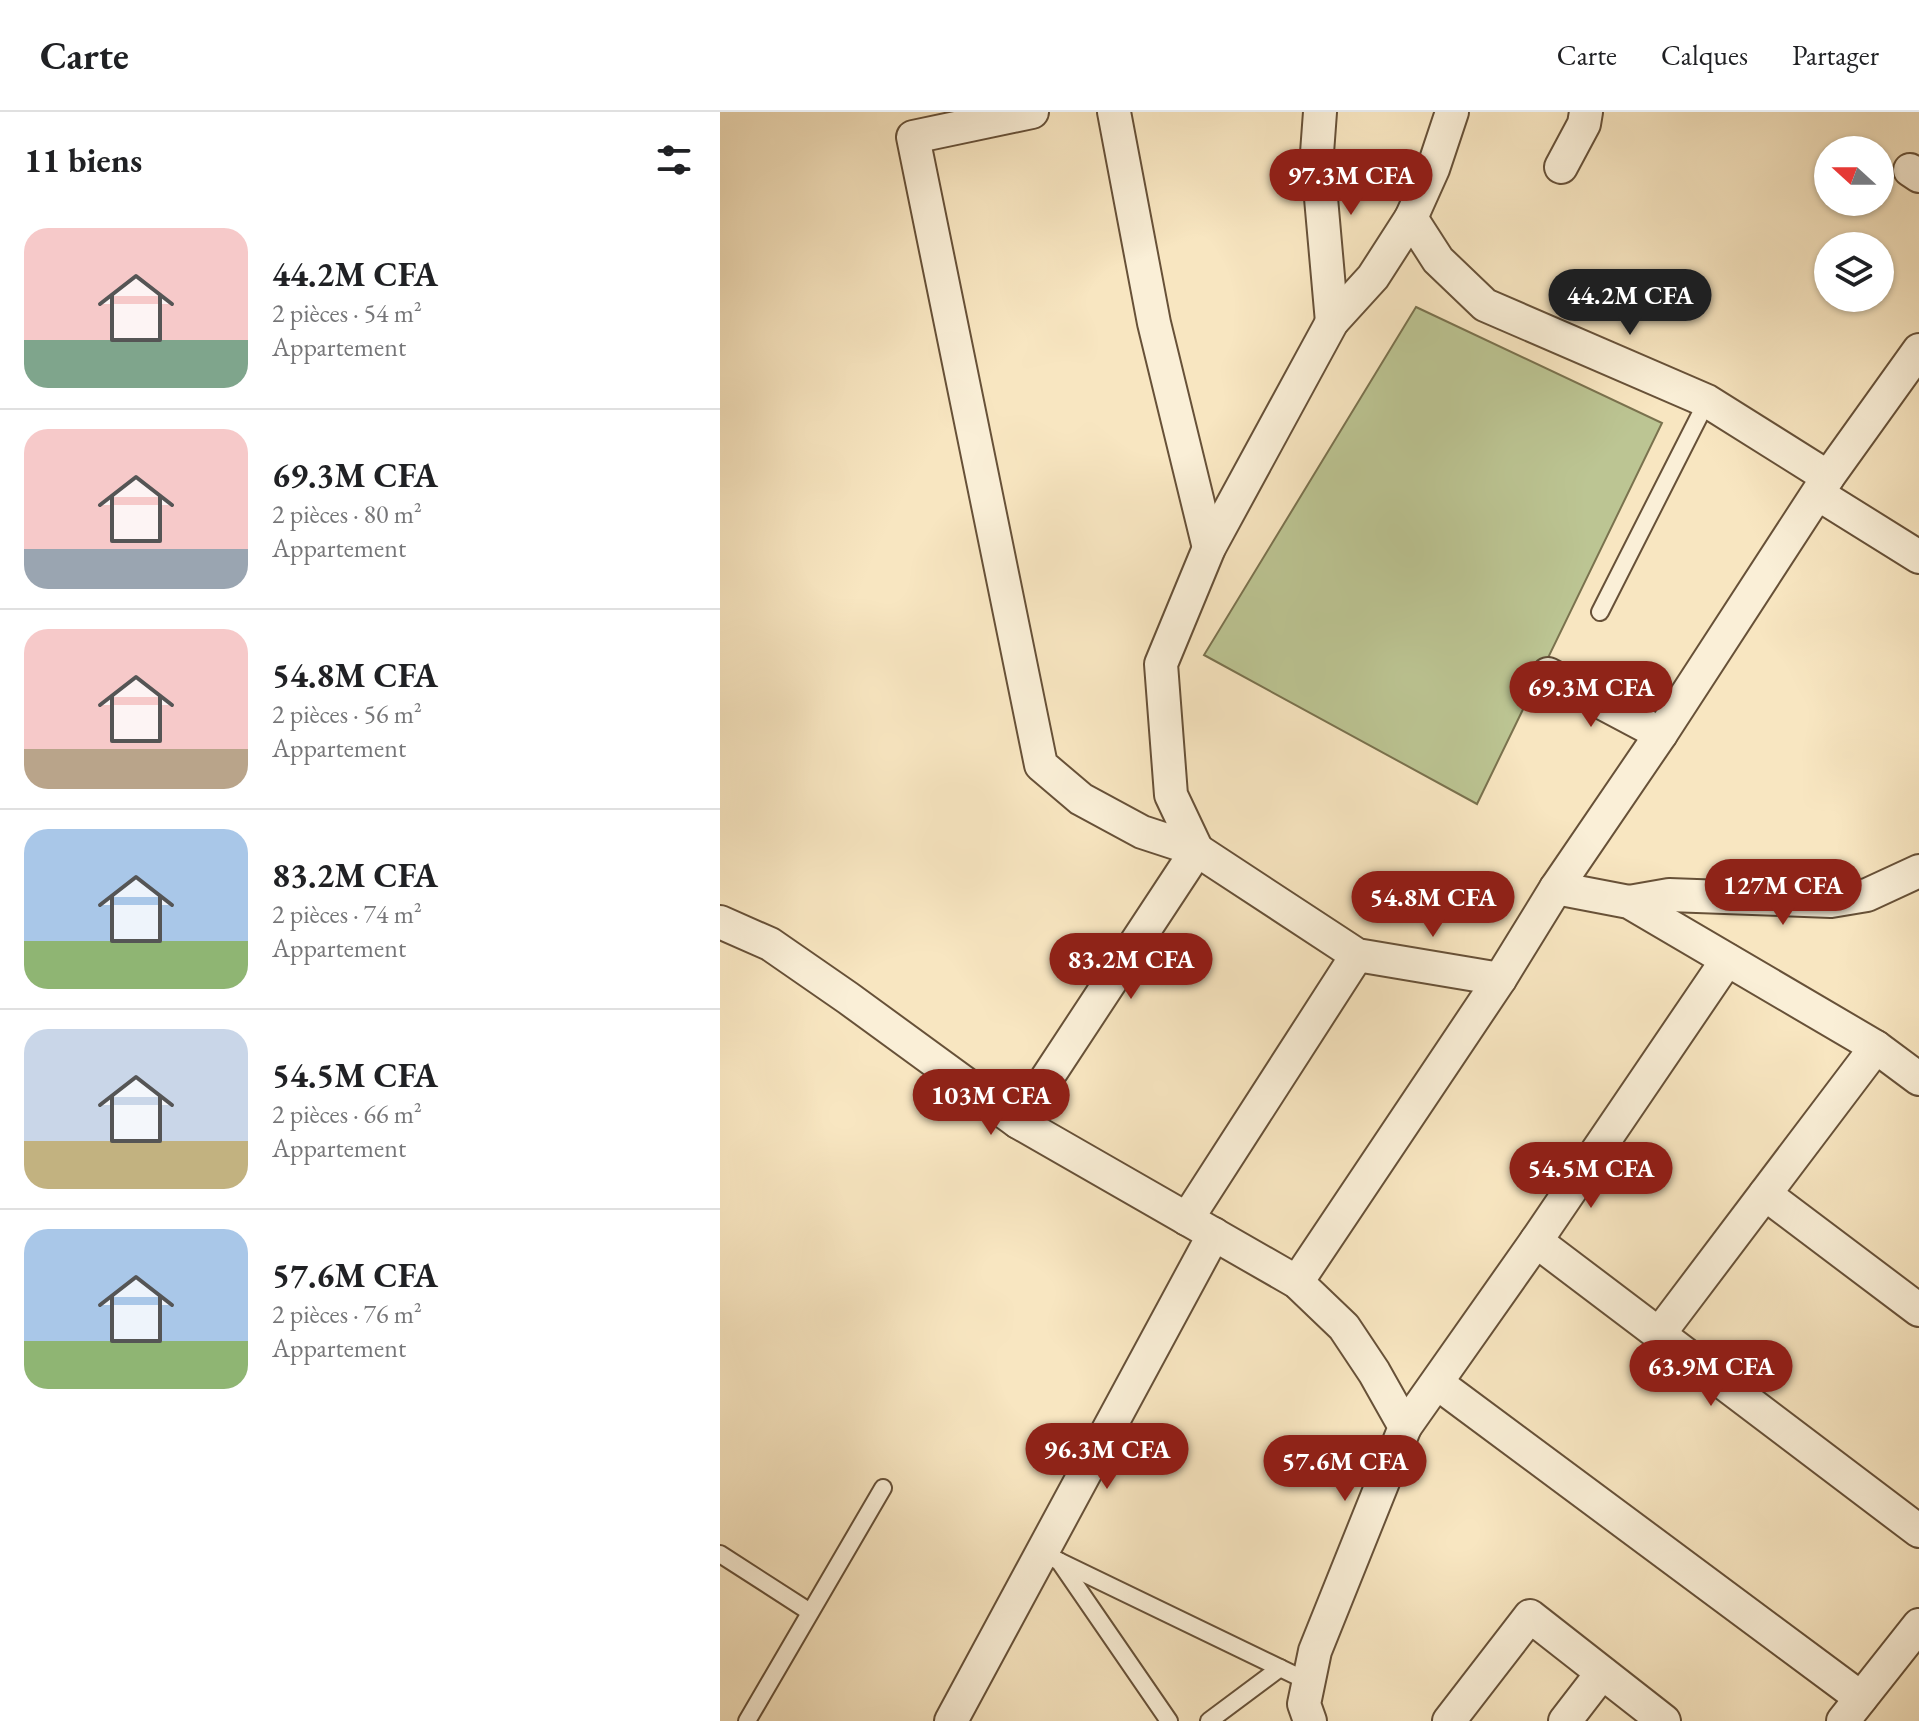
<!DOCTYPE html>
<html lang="fr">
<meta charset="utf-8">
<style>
:root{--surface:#fff;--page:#f6f6f6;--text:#202124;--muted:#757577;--line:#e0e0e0;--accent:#8f2418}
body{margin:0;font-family:"EB Garamond",serif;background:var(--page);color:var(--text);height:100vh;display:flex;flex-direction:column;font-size:30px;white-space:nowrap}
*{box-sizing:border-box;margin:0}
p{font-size:26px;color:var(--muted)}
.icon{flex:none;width:44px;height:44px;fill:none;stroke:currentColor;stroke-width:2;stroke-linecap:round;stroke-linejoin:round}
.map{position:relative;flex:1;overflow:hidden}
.drawer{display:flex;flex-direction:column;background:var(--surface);width:720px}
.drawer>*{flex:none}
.needle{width:52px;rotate:291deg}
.controls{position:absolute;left:1094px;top:24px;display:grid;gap:16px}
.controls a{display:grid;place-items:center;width:80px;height:80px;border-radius:50%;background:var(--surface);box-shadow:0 2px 6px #0004;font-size:40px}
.price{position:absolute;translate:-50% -68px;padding:0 18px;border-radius:28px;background:var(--accent);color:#fff;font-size:26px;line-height:52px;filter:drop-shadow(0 2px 4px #0008)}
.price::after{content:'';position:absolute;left:50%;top:48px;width:24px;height:18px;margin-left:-12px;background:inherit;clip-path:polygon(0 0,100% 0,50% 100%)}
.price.current{background:#222;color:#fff}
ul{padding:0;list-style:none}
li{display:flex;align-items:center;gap:24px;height:200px;padding:0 24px}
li+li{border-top:2px solid var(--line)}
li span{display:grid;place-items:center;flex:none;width:224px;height:160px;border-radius:24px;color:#555}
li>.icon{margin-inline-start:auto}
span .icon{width:96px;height:96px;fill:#fffc;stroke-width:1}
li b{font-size:34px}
h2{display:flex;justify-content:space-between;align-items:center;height:96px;padding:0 24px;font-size:34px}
header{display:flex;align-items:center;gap:48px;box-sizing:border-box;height:112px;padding:0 40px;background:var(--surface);border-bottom:2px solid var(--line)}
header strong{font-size:38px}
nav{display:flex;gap:44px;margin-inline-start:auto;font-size:28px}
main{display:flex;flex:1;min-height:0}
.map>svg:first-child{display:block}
</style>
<header>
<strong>Carte</strong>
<nav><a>Carte</a><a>Calques</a><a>Partager</a></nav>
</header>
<main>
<section class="drawer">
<h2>11 biens<svg class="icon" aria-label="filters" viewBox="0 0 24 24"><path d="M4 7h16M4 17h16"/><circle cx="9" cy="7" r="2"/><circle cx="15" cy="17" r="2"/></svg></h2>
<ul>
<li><span style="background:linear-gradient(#f6c9c9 70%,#7fa58c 0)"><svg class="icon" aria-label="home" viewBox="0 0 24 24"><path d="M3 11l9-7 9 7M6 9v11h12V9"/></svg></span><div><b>44.2M CFA</b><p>2 pièces · 54 m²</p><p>Appartement</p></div></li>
<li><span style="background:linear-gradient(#f6c9c9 75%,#9aa5b1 0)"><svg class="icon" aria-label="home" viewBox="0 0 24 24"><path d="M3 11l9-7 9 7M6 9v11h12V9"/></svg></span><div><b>69.3M CFA</b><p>2 pièces · 80 m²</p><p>Appartement</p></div></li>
<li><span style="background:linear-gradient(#f6c9c9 75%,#b9a48a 0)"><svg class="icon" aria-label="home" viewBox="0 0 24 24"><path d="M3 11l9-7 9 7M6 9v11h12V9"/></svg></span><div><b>54.8M CFA</b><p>2 pièces · 56 m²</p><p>Appartement</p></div></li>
<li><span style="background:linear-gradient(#a9c7e8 70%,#8fb573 0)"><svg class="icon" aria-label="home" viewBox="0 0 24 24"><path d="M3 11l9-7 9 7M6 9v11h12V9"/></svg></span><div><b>83.2M CFA</b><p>2 pièces · 74 m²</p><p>Appartement</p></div></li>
<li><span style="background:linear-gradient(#c9d6e8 70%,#c2b280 0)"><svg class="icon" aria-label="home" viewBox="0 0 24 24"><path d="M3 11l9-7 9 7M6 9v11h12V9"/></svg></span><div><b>54.5M CFA</b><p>2 pièces · 66 m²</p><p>Appartement</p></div></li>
<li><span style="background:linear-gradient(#a9c7e8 70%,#8fb573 0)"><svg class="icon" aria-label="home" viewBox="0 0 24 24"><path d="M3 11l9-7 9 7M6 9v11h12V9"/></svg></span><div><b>57.6M CFA</b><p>2 pièces · 76 m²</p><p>Appartement</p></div></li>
</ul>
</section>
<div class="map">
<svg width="1199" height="1609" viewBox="0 0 1199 1609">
<rect width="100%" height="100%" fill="#f8e6c1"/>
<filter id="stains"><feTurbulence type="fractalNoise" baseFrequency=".0025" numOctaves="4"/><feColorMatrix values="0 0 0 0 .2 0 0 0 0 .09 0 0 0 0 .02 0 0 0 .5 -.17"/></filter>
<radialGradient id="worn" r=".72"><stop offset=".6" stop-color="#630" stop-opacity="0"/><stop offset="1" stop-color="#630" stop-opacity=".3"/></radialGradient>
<polygon fill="#bcc593" stroke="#7a724e" stroke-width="2" points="696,195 942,311 757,692 484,543"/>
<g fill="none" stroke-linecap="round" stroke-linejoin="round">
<g stroke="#675138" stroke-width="20">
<g id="service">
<polyline points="880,500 987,289"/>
<polyline points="322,1441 589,1570"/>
<polyline points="0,1442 90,1500"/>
<polyline points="339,1449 449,1609"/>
<polyline points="27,1609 163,1376"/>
<polyline points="489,1609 560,1556"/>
</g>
</g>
<g stroke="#675138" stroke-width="36">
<g id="minor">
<polyline points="312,0 193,25 321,653 361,687 422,720 477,738 637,843 780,867"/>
<polyline points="394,0 434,211 489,436"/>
<polyline points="600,0 597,41 612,210"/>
<polyline points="841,55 864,12 866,0"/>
<polyline points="1190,58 1199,64"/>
<polyline points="691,106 718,148 765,193 987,289 1108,365"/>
<polyline points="1098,382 1199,445"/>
<polyline points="828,562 941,622"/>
<polyline points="477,738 451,683 441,552 489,436 612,210 653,165 691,106 713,57 732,0"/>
<polyline points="836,776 909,790 1156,935 1199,967"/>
<polyline points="909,790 949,783 1111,789 1147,783 1199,759"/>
<polyline points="0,810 50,832 128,886 298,1010 577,1170 624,1215 654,1260 685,1315 595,1539 584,1592 590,1609"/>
<polyline points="298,1010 477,738"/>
<polyline points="1045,1082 1199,1198"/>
<polyline points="467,1107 637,843"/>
<polyline points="816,1129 1199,1419"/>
<polyline points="577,1170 780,867 836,776 941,622 1108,365 1199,238"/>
<polyline points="939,1222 1156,935"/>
<polyline points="717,1271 1141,1586"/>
<polyline points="685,1315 816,1129 1007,848"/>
<polyline points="231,1609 494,1122"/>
<polyline points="729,1609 810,1504 944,1609"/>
<polyline points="845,1609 882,1561"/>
<polyline points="1123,1609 1199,1513"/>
</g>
</g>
<use href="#service" stroke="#faefd7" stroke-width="16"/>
<use href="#minor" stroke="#faefd7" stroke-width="32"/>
</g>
<rect width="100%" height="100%" filter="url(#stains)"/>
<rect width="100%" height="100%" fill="url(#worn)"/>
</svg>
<div class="controls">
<a><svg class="needle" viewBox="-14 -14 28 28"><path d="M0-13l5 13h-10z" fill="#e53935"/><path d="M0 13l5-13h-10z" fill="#757577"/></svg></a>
<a><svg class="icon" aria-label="layers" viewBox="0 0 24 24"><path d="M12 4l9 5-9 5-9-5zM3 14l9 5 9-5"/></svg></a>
</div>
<b class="price" style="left:631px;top:105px">97.3M CFA</b>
<b class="price current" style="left:910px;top:225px">44.2M CFA</b>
<b class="price" style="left:871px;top:617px">69.3M CFA</b>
<b class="price" style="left:1063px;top:815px">127M CFA</b>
<b class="price" style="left:713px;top:827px">54.8M CFA</b>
<b class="price" style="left:411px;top:889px">83.2M CFA</b>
<b class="price" style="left:271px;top:1025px">103M CFA</b>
<b class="price" style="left:871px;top:1098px">54.5M CFA</b>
<b class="price" style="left:991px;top:1296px">63.9M CFA</b>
<b class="price" style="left:387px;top:1379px">96.3M CFA</b>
<b class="price" style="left:625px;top:1391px">57.6M CFA</b>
</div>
</main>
